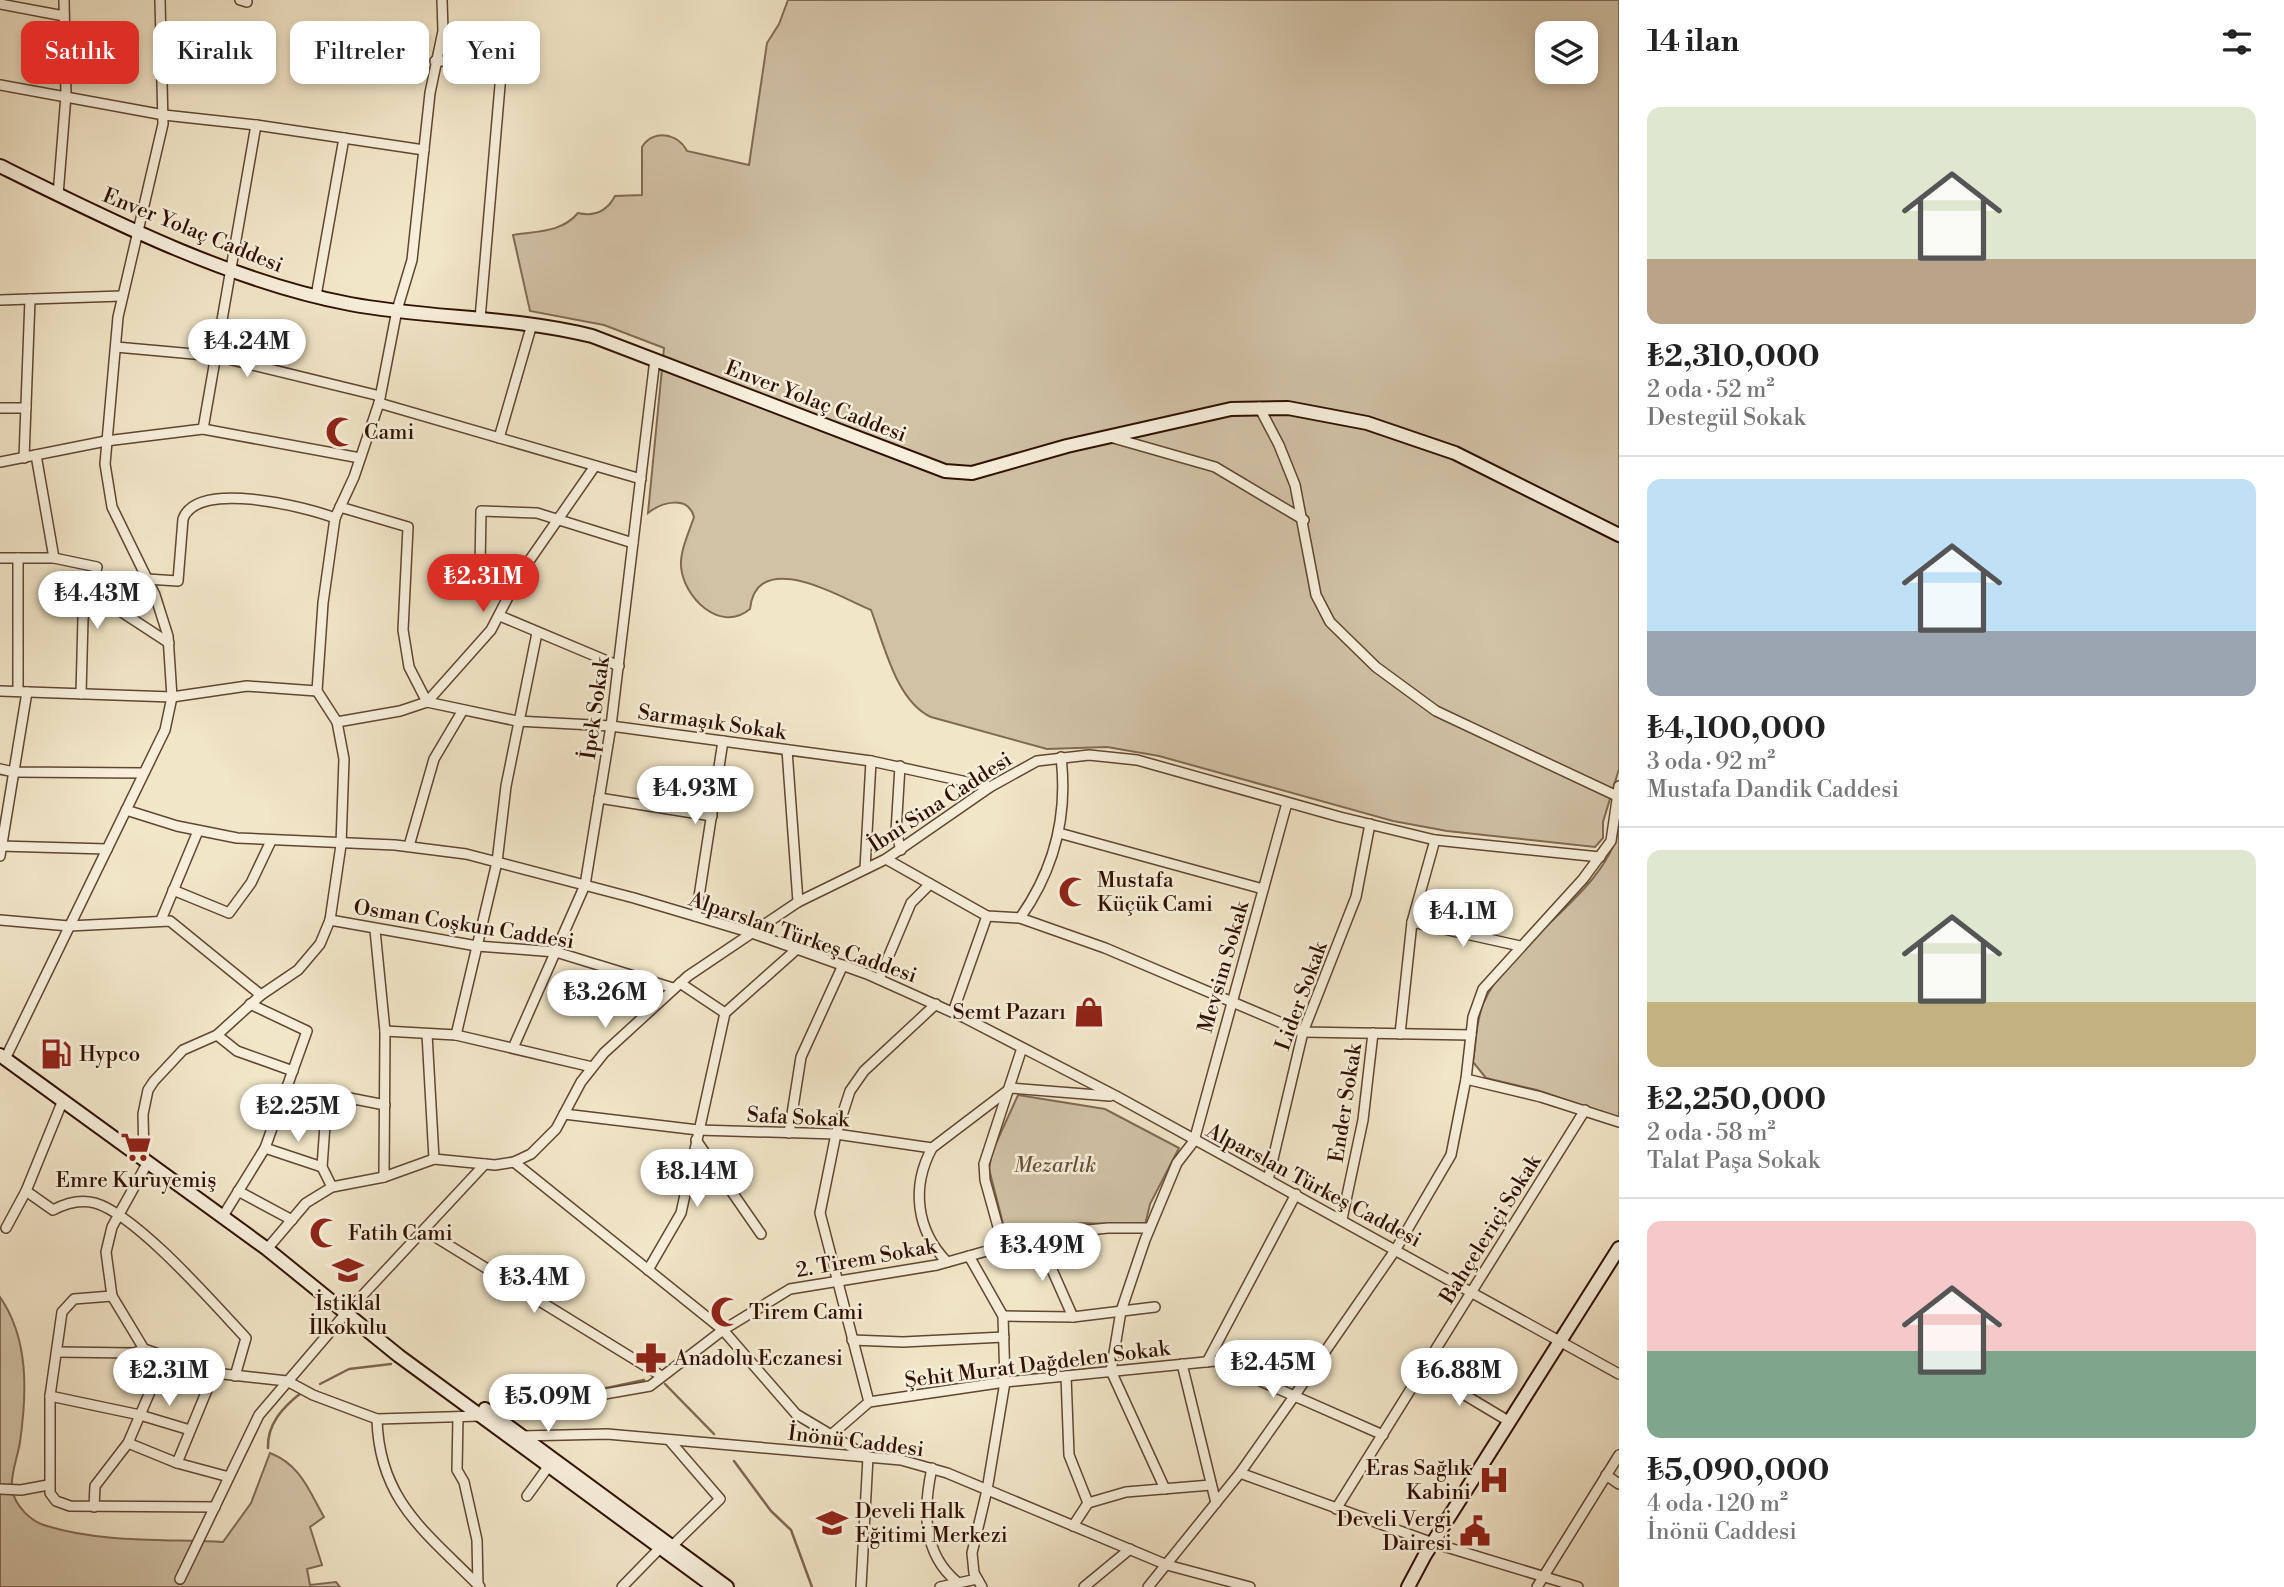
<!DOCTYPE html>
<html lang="tr">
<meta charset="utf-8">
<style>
:root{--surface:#fff;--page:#f2f2f2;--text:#222;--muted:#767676;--line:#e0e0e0;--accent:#d93025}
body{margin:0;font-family:"Libre Bodoni",serif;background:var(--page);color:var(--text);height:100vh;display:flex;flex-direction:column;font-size:26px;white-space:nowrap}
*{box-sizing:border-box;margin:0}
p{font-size:23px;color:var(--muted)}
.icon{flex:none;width:38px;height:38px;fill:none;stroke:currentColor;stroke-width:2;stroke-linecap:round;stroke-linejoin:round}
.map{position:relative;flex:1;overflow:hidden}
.side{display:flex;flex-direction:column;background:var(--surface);width:665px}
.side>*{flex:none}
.top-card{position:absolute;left:21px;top:21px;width:665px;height:63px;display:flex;gap:14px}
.tools{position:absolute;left:1535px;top:21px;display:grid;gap:14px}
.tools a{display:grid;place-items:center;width:63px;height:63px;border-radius:14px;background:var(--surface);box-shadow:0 4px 10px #0003;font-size:35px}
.price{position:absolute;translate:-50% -60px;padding:0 16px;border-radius:24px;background:#fff;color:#222;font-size:23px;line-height:46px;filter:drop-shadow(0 2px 4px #0008)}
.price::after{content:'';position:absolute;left:50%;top:42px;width:21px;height:16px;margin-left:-10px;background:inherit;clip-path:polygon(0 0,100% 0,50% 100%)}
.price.current{background:var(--accent);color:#fff}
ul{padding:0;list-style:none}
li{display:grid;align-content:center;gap:14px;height:371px;padding:0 28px}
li+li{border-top:2px solid var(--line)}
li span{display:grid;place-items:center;height:217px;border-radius:14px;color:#555}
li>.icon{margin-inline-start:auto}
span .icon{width:126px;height:126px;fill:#fffc;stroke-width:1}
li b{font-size:30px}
h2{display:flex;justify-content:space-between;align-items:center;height:84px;padding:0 28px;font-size:30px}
.pill{padding:0 24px;border-radius:14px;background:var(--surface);box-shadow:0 4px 10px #0003;font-size:24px;line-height:63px}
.pill.current{background:var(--accent);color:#fff}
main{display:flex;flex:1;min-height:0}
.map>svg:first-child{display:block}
</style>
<main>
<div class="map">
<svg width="1619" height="1587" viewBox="0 0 1619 1587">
<rect width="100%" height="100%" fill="#f2e6c8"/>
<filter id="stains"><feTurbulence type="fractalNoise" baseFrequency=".00286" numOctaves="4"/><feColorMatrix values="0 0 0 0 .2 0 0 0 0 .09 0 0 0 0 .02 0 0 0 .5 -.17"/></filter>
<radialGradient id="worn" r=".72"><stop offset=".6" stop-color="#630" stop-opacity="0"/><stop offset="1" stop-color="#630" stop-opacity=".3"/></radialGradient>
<g fill="#d1c2a6" stroke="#806a53" stroke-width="2" fill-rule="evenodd">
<path d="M788 0H1619V769L1603 822V838L1595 847 1447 831 1393 821 1159 756 1107 747 1047 749 931 717C896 701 884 644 871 610 840 597 757 547 750 609 720 634 683 597 681 566 680 551 689 532 694 517 688 495 662 502 648 513L664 348 604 325 530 311 513 235C537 231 561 233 578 213 595 217 607 211 615 196L642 195V147C653 129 678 133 687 151L749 165 767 43 779 24ZM1547 33H1586V72H1547Z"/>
<path d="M1619 828V1118L1537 1090 1486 1078 1473 1062C1476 1044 1476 1021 1483 1004 1510 940 1606 894 1619 828Z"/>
<polygon points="1018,1095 1105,1109 1179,1148 1150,1204 1145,1225 1081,1223 1007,1239 989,1169 992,1152"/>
<path d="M0 1297C29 1339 27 1393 20 1442 18 1456 10 1475 12 1489 15 1506 31 1522 47 1526 102 1543 166 1539 223 1542L251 1503 270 1453C301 1465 309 1491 324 1517L310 1527 322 1565 307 1569 310 1585 336 1582 340 1587H0Z"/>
</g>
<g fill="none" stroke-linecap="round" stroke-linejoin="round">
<g stroke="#7d664f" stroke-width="2.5">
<polyline points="320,1384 349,1369 391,1364"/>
<polyline points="665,1384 714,1434"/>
<polyline points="507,1403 574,1395 644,1380"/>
<path d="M268 1448C267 1424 283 1407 301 1393"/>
<polyline points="734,1461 771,1511 791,1530 812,1587"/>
</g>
<g stroke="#604632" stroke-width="12">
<g id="street">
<polyline points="240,0 247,2"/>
<polyline points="0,4 64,16"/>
<polyline points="435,61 502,62 480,319"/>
<polyline points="0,85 164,115 256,125 424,150"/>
<polyline points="58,195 66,95 64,0"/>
<polyline points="316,296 344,138"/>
<polyline points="0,300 122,296"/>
<polyline points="116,347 216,356 380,396"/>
<polyline points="379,403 641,479"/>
<polyline points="1259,407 1279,445 1295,485 1316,595 1330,622 1376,667 1436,711 1619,797"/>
<polyline points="0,408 26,408"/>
<polyline points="203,429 360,458"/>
<polyline points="1110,437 1215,467 1304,520"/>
<polyline points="499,438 532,324"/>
<polyline points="36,455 54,558"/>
<polyline points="24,458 30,299"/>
<polyline points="0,462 106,441 203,429 256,125"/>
<polyline points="340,507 408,527 403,630 409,667 427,702 517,721 611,726 871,761 990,787"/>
<polyline points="0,558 54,558 97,567 83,618 81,694"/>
<polyline points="18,558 18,691"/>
<polyline points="520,574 480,567 481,511 537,513 633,543"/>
<path d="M147 579 178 581 183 519C197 479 306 507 335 518"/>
<polyline points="92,584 117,609 169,643"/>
<polyline points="500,616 619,666"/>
<polyline points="0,691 172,697 247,686 317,691"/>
<polyline points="337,722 400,711 427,702 491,630 520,574 595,466"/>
<polyline points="787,750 798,902"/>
<polyline points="900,766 896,832 901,850"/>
<polyline points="0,769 14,772 143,773"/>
<polyline points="599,798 712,816"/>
<polyline points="126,810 177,826 237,838 395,845 466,854 634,898 752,933 867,974 965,1018 1116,1096 1619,1374"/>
<polyline points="1059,833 1263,889"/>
<polyline points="0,846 107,849"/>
<polyline points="409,846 434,759 463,710"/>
<polyline points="0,856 27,692"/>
<polyline points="886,859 987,916 1020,918 1105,948 1303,1032 1471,1035"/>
<polyline points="865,869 871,761"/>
<polyline points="173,890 229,913 251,883 271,841"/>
<polyline points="696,916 723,741"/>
<path d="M1020 918C1054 870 1068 816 1061 757"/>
<polyline points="0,920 69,926 170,921 261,995"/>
<polyline points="161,920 198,831"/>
<polyline points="330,920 477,946 556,952 673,988"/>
<polyline points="1412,922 1520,946"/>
<polyline points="375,930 385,1031 384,1177"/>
<polyline points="879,979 911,903 930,884"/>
<polyline points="680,983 725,1013"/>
<polyline points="953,1012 987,916"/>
<polyline points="385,1031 456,1035 592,1067"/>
<polyline points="427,1034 434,1159"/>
<polyline points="1400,1034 1412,922 1435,840"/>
<polyline points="217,1035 237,1051 293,1071"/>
<polyline points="456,1035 497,862 506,786 537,633"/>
<polyline points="513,1048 585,885 611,726 655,359"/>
<polyline points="5,1059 165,730 172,697 168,636 155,595 112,507 105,464 118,317 163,124 160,0"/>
<polyline points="1466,1079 1541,1097 1619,1122"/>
<polyline points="564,1114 698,1130 836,1134 932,1148 1011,1088 1110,1096"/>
<polyline points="789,1133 801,1057 843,965"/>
<polyline points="696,1140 761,1234"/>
<polyline points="265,1148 322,1167"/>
<path d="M932 1148C911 1187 916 1230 947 1262"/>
<polyline points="144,1159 143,1114 148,1090 154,1081 183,1050 217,1035 261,995 298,970 320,944 330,920 341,845 344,759 337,722 317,691 323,603 335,518 354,477 379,403 397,310 412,260 430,93 443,31 442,0"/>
<polyline points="148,1162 112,1227 106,1252 112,1296 144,1349 214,1373 287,1381 313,1395 377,1419 480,1416"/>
<polyline points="514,1162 723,1330 796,1414 868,1457 861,1587"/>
<polyline points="1268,1180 1303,1032 1356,897 1370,824"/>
<polyline points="332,1187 322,1167 327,1097 334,1095 385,1105"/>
<path d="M26 1191 53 1210C66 1203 80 1199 95 1203 137 1215 214 1304 246 1338L235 1376"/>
<polyline points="238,1191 292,1220"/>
<polyline points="223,1216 265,1148 307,1031 250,1004"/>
<polyline points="1342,1219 1363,1120 1373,1033"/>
<polyline points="6,1228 26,1191 63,1100"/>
<polyline points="424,1230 660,1375"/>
<polyline points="1037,1236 1073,1317"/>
<polyline points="1003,1245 985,1180 984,1164 1022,1048"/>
<polyline points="267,1249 306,1203 332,1187 384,1177 434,1159 495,1165 514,1162 531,1154 556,1129 581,1082 604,1053 688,976 798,902 886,859 990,787 1037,761 1089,755 1137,760 1340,817 1435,840 1600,857"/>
<polyline points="969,1256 1003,1316 1005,1382 987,1490 972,1553 974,1573 982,1587"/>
<polyline points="648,1270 681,1213 725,1013 797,949"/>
<polyline points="112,1296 74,1299 62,1312 50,1396 50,1493 56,1501 70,1506 215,1507"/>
<polyline points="1003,1316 1073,1317 1155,1307"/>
<polyline points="852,1340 903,1342 1004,1337"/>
<polyline points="57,1352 134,1353 144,1349"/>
<polyline points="1207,1362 1296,1194"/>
<polyline points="1182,1364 1216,1503"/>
<polyline points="1423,1370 1510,1422"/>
<polyline points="1066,1376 1069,1455 1088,1503"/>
<polyline points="50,1396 140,1415 190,1430"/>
<polyline points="869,1402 820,1213 836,1134 850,1091 864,1071 936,1004"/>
<polyline points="492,1414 650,1386 723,1330 790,1289 937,1265 1047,1234 1108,1228 1149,1228"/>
<polyline points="458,1417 457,1470 464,1482 477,1540 478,1585"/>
<path d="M377 1419C379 1501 427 1533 480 1587"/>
<polyline points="831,1435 869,1402 1005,1382 1215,1361 1383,1435"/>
<polyline points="521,1436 607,1434 901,1460 947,1473 1167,1565 1250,1587"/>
<polyline points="670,1441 720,1499 672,1546"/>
<polyline points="128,1443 177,1463 229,1477"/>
<polyline points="177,1463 214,1373"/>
<path d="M932 1468C923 1509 922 1553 957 1582"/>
<polyline points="1240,1473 1433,1543 1578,1587"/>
<polyline points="1606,1475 1619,1484"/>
<polyline points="0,1489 21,1490 48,1485"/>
<polyline points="1165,1489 1111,1371 1121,1311 1145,1240 1177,1163 1194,1141 1287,803"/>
<polyline points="527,1496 548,1467"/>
<polyline points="94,1507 95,1486 128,1443 165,1357"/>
<polyline points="1336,1509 1585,1110"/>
<polyline points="1073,1526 1088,1503 1126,1492 1211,1485"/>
<polyline points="180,1579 259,1415 347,1312 485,1164"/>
<polyline points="622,1587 660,1548"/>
<polyline points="940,1587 977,1579"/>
<polyline points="1084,1587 1130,1549"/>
<polyline points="1148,1587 1240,1473 1295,1395 1396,1249 1451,1155 1466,1079 1473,1017 1483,989 1583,879 1611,841 1619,786"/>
<polyline points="1537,1587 1619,1455"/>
</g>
</g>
<g stroke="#301100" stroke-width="16">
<g id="secondary">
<path d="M0 166C107 219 232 282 350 304 430 319 513 316 592 336L945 471 972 473 1067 446 1231 409 1288 408 1367 423 1455 453 1619 535"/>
<polyline points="0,1055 267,1249 399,1356 714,1587"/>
<polyline points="485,1409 727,1587"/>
<polyline points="1408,1587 1425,1555 1619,1248"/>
</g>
</g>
<use href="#street" stroke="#f7efdb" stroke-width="9"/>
<use href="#secondary" stroke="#f7efdb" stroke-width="12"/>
</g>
<defs>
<g id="mosque-bare" transform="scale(2.415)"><path d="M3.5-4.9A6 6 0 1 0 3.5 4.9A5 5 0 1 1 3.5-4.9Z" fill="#8f2418" stroke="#f7efdb" stroke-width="2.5" paint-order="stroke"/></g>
<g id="shop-bare" transform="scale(2.415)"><path d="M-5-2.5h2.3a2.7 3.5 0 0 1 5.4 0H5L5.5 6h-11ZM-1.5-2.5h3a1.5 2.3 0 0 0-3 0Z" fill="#8f2418" stroke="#f7efdb" stroke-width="2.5" paint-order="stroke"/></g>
<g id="fuel-bare" transform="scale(2.415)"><path d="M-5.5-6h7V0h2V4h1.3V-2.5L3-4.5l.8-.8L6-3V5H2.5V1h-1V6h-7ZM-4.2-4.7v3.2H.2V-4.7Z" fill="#8f2418" stroke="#f7efdb" stroke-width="2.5" paint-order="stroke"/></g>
<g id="supermarket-bare" transform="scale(2.415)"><path d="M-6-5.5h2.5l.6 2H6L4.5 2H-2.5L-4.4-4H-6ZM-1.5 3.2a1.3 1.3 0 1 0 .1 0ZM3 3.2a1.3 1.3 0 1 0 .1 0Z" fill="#8f2418" stroke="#f7efdb" stroke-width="2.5" paint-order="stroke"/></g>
<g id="school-bare" transform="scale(2.415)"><path d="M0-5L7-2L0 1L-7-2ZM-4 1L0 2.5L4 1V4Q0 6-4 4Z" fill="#8f2418" stroke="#f7efdb" stroke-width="2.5" paint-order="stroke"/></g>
<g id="pharmacy-bare" transform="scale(2.415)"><path d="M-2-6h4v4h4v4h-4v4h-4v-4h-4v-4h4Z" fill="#8f2418" stroke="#f7efdb" stroke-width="2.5" paint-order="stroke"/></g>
<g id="hospital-bare" transform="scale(2.415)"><path d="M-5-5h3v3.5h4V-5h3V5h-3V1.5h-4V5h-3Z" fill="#8f2418" stroke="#f7efdb" stroke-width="2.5" paint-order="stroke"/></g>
<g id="civic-bare" transform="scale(2.415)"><path d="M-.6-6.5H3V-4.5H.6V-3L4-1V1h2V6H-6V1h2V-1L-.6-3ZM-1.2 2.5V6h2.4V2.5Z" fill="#8f2418" stroke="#f7efdb" stroke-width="2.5" paint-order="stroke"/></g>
</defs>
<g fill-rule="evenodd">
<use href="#mosque-bare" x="341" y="432"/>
<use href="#mosque-bare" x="1074" y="892"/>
<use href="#shop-bare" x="1089" y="1012"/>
<use href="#fuel-bare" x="56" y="1054"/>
<use href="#supermarket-bare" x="136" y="1147"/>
<use href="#mosque-bare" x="325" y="1233"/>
<use href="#school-bare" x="348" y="1270"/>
<use href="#mosque-bare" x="726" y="1312"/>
<use href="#pharmacy-bare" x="651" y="1358"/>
<use href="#hospital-bare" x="1494" y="1480"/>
<use href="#school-bare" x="832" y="1523"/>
<use href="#civic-bare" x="1475" y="1531"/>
</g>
<g text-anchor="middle" stroke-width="5" stroke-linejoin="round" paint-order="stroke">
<g font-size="21" fill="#301100" stroke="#f7efdb">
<text transform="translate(193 230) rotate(22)" y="7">Enver Yolaç Caddesi</text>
<text transform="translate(816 401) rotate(21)" y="7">Enver Yolaç Caddesi</text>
<text transform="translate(595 708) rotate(-82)" y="7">İpek Sokak</text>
<text transform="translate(712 722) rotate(8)" y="7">Sarmaşık Sokak</text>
<text transform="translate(940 802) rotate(-33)" y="7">İbni Sina Caddesi</text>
<text transform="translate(464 924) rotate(9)" y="7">Osman Coşkun Caddesi</text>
<text transform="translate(803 937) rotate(19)" y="7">Alparslan Türkeş Caddesi</text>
<text transform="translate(1223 967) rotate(-74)" y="7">Mevsim Sokak</text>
<text transform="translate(1301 996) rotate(-70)" y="7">Lider Sokak</text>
<text transform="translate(1345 1103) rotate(-81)" y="7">Ender Sokak</text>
<text transform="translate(798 1117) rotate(3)" y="7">Safa Sokak</text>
<text transform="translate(1314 1185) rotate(28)" y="7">Alparslan Türkeş Caddesi</text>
<text transform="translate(1490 1229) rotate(-58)" y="7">Bahçeleriçi Sokak</text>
<text transform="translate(866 1258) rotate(-10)" y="7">2. Tirem Sokak</text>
<text transform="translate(1037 1364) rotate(-7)" y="7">Şehit Murat Dağdelen Sokak</text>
<text transform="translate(856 1441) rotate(7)" y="7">İnönü Caddesi</text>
</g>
<g font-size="21" fill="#301100" stroke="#f7efdb" text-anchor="start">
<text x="364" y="439">Cami</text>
<text x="1097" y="887">Mustafa<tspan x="1097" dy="24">Küçük Cami</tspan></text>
<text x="1066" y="1019" text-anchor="end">Semt Pazarı</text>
<text x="79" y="1061">Hypco</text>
<text x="136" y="1187" text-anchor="middle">Emre Kuruyemiş</text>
<text x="348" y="1240">Fatih Cami</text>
<text x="348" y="1310" text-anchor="middle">İstiklal<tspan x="348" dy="24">İlkokulu</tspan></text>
<text x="749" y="1319">Tirem Cami</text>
<text x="674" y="1365">Anadolu Eczanesi</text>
<text x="1471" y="1475" text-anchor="end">Eras Sağlık<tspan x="1471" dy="24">Kabini</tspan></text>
<text x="855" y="1518">Develi Halk<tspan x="855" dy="24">Eğitimi Merkezi</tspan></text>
<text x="1452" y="1526" text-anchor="end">Develi Vergi<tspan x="1452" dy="24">Dairesi</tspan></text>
</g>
<g font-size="21" font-style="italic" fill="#684f3a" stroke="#f7efdb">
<text x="1055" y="1172">Mezarlık</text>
</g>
</g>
<rect width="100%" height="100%" filter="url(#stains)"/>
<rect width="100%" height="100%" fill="url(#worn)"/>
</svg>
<div class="tools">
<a><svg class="icon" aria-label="layers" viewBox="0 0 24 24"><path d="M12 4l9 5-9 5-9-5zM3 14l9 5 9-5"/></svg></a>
</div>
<b class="price" style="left:247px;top:379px">₺4.24M</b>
<b class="price current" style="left:483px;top:614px">₺2.31M</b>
<b class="price" style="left:97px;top:631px">₺4.43M</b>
<b class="price" style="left:695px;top:826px">₺4.93M</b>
<b class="price" style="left:1463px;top:949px">₺4.1M</b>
<b class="price" style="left:605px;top:1030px">₺3.26M</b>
<b class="price" style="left:298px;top:1144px">₺2.25M</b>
<b class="price" style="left:697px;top:1209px">₺8.14M</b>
<b class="price" style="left:1042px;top:1283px">₺3.49M</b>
<b class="price" style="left:534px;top:1315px">₺3.4M</b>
<b class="price" style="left:1273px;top:1400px">₺2.45M</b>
<b class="price" style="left:169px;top:1408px">₺2.31M</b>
<b class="price" style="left:1459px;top:1408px">₺6.88M</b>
<b class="price" style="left:548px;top:1434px">₺5.09M</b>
<div class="top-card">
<a class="pill current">Satılık</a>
<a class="pill">Kiralık</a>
<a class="pill">Filtreler</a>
<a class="pill">Yeni</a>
</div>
</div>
<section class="side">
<h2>14 ilan<svg class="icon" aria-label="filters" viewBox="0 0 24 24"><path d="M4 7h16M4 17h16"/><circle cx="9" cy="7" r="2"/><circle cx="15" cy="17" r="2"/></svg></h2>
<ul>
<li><span style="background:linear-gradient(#dfe7d0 70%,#b9a48a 0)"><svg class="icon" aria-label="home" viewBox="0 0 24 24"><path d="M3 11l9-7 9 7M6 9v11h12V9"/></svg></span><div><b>₺2,310,000</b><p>2 oda · 52 m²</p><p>Destegül Sokak</p></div></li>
<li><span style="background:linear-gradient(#bfe0f5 70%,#9aa5b1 0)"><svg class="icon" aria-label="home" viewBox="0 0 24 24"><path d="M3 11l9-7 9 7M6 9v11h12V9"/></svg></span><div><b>₺4,100,000</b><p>3 oda · 92 m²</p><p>Mustafa Dandik Caddesi</p></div></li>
<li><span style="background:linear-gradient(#dfe7d0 70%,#c2b280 0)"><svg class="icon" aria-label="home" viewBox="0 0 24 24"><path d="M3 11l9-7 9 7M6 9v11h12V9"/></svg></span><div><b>₺2,250,000</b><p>2 oda · 58 m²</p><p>Talat Paşa Sokak</p></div></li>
<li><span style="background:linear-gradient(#f6c9c9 60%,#7fa58c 0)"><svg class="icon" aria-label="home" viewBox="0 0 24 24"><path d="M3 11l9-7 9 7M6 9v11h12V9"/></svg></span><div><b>₺5,090,000</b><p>4 oda · 120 m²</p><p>İnönü Caddesi</p></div></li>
</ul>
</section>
</main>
